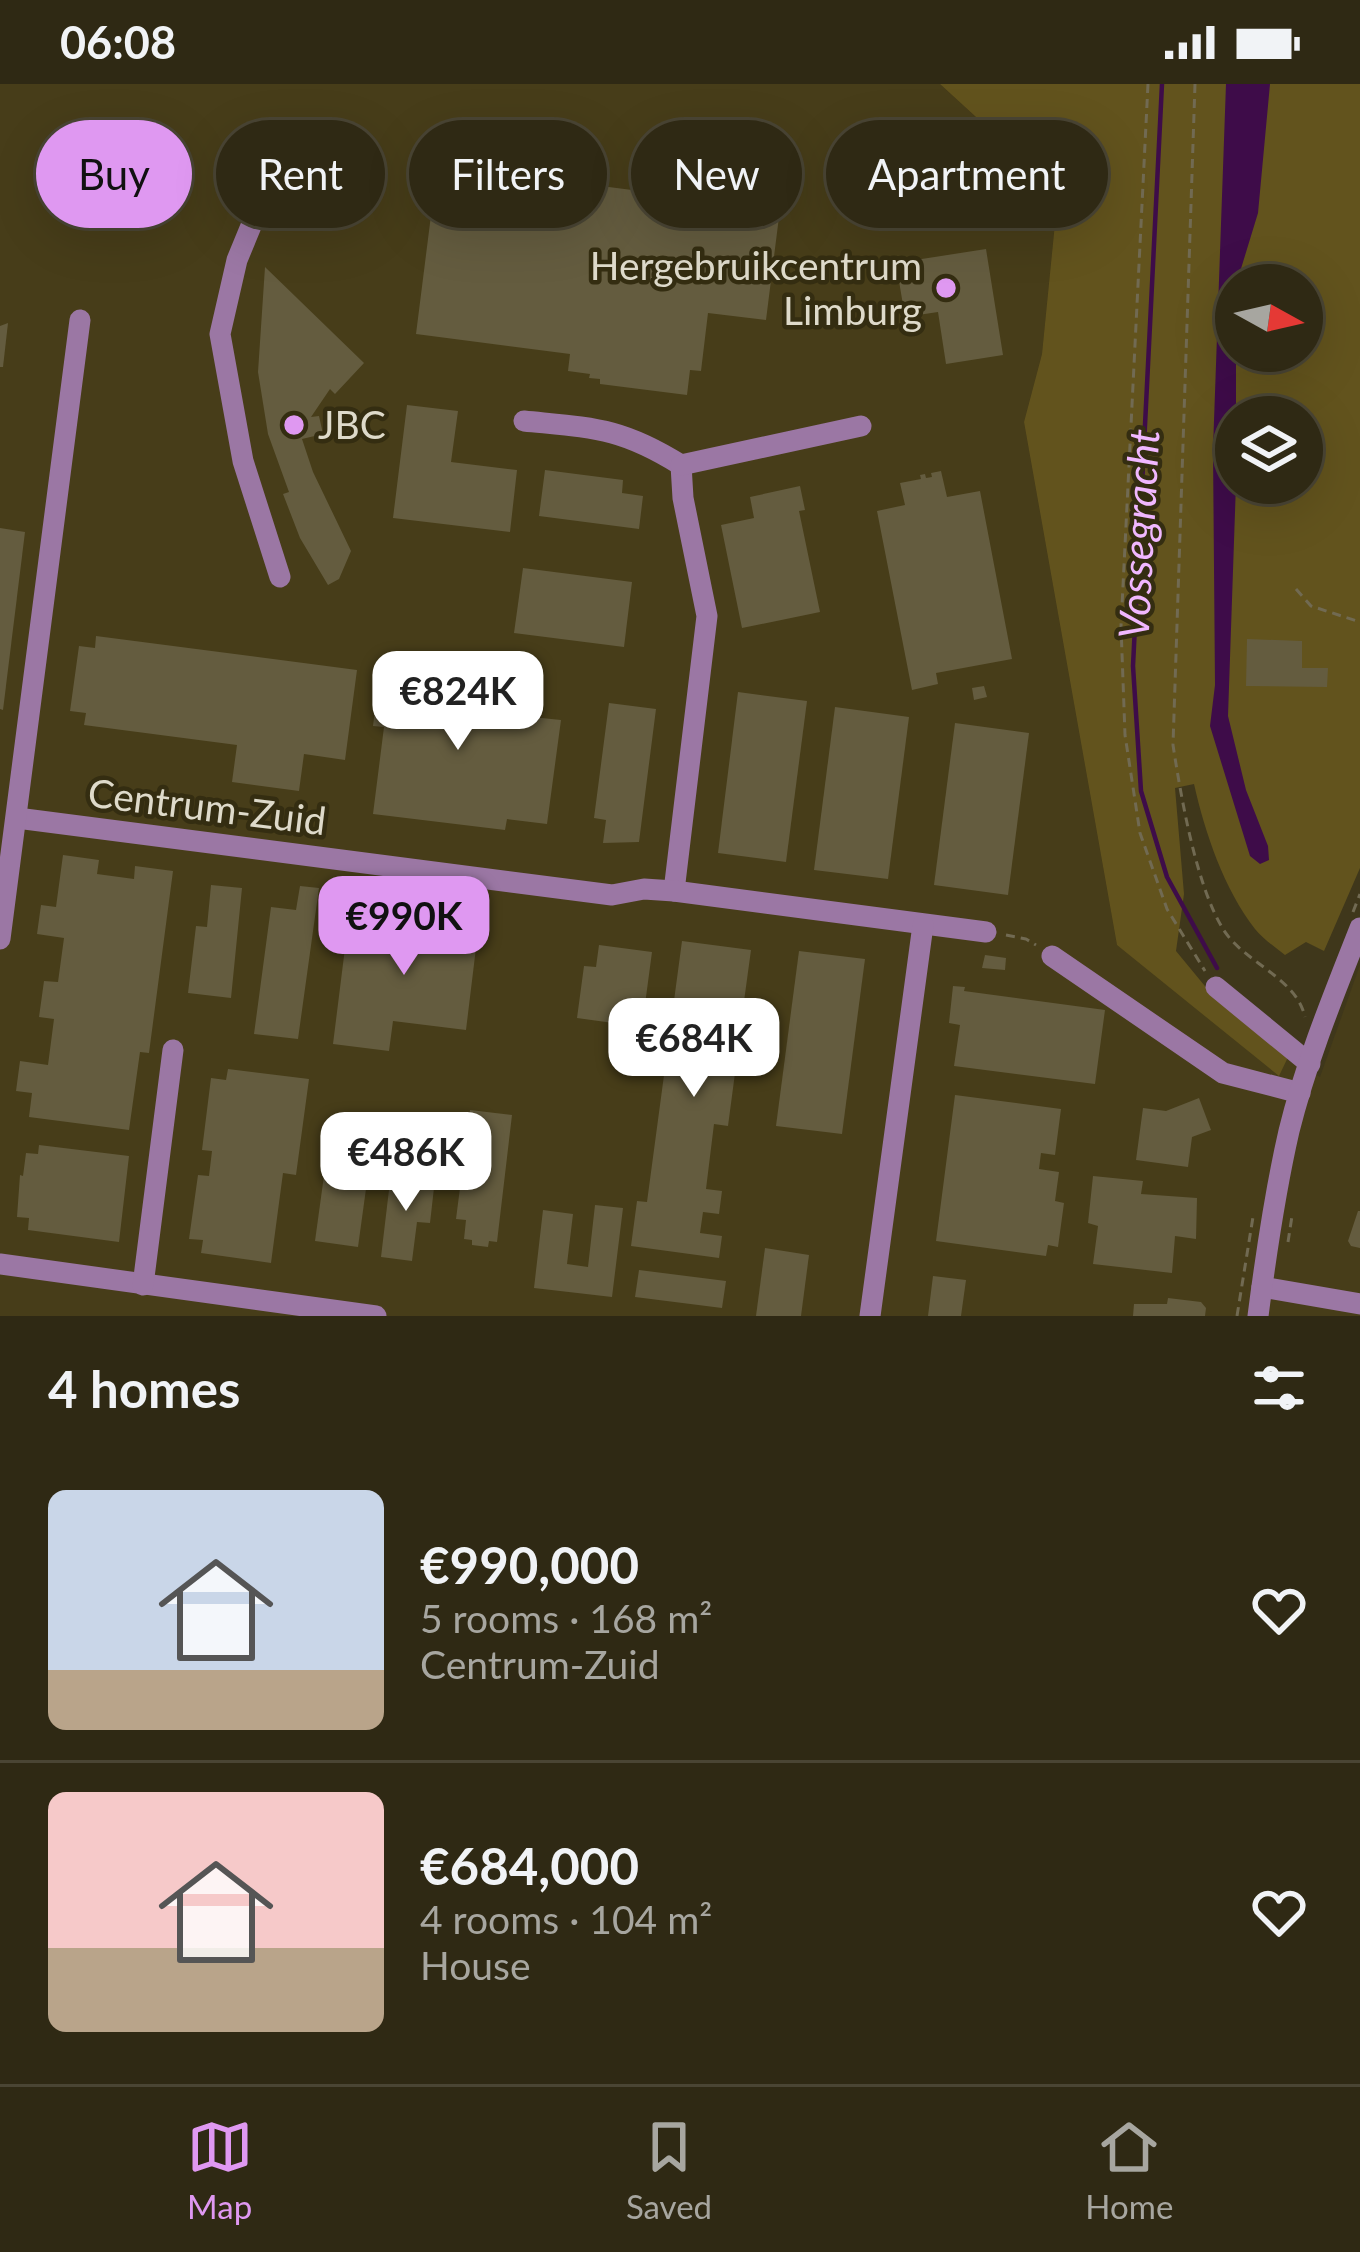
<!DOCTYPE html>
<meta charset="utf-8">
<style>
:root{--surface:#2f2914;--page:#37311d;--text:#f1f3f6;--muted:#a7a6a0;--line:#4a4534;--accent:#df98f1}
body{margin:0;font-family:Lato,sans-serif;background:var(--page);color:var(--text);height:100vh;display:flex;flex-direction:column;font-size:45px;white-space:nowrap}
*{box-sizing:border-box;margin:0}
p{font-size:39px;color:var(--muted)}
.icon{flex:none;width:66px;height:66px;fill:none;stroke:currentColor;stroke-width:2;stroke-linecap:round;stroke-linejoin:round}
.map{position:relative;height:1232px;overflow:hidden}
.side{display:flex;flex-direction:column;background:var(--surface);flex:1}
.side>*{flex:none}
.banner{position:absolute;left:36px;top:36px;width:1290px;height:108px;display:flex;gap:24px}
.needle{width:78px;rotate:98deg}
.tools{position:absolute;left:1215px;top:180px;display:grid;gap:24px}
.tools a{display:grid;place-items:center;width:108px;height:108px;border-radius:50%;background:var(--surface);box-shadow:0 12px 48px #0002,0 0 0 3px var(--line);font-size:60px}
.price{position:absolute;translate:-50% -102px;padding:0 27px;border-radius:24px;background:#fff;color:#222;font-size:39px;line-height:78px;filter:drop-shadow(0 3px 6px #0008)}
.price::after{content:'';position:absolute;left:50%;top:72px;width:36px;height:27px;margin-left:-18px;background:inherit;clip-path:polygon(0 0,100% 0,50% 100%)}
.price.selected{background:var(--accent);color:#111}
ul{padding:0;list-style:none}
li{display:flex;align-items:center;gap:36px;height:300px;padding:0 48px}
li+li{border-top:3px solid var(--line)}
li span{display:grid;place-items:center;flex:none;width:336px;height:240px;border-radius:18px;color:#555}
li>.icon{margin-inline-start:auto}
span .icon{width:144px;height:144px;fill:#fffc;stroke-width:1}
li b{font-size:51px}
h2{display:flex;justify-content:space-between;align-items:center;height:144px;padding:0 48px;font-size:51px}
.chip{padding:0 42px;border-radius:54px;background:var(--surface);box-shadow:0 12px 48px #0002,0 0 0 3px var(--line);font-size:42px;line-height:108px}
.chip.selected{background:var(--accent);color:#111}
.status{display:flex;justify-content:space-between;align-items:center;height:84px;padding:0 60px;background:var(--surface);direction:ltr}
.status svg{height:33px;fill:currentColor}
.dock{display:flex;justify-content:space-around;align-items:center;height:168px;border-top:3px solid var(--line);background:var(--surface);font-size:33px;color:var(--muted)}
.dock a{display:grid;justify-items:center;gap:6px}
.dock .selected{color:var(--accent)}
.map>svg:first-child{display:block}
</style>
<div class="status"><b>06:08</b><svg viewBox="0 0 49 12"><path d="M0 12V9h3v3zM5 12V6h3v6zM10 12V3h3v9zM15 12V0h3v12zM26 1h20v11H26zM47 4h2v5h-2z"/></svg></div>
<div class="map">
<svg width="1360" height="1232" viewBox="0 0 1360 1232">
<rect width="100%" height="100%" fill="#3f371b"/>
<polygon fill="#473d19" points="0,0 940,0 988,44 1005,73 1056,129 1042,270 1024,338 1117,861 1320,993 1360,881 1360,1232 0,1232"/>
<path fill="#62531d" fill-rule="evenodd" d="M940 0H1360V784L1324 867 1306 858 1285 871C1275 863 1263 855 1255 845 1224 805 1205 749 1194 700L1175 704 1184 810 1176 867 1209 907 1289 971 1279 992 1117 861 1024 338 1042 270 1056 129 1005 73 988 44ZM1236 201H1302V267H1236ZM1236 333H1302V399H1236Z"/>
<polygon fill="#3e0c49" points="1226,0 1270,0 1258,129 1236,201 1236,399 1228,632 1246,706 1268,762 1269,776 1260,780 1250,772 1210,642 1215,601 1213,365"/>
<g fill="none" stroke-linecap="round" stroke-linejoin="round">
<polyline stroke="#3e0c49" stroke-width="4.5" points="1162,0 1133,582 1141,707 1167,793 1217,884"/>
</g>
<g fill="#645c3f">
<polygon points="439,68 497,76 498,70 525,74 525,79 541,81 539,94 780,125 766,236 708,229 701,287 690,286 687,311 600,300 600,295 589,294 590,290 568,287 570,270 416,250"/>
<polygon points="986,165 1003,271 946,280 938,228 905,233 896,179"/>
<polygon points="265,183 364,279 335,310 330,305 311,333 319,332 323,350 302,355 313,388 351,467 339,495 328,501 300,454 283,410 289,408 268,350 258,288"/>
<polygon points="8,239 3,283 0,283 0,242"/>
<polygon points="407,321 458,327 451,378 517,386 510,448 393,434"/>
<polygon points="545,386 623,396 622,409 643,412 639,445 539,432"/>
<polygon points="941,387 947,413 980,407 1012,575 936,589 938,600 912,606 877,427 905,421 900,399 921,395 920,391 925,390 926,394 932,393 931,389"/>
<polygon points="800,402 805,426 799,427 820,528 742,544 721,441 754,434 750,413"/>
<polygon points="0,444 25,448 3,626 0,625"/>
<polygon points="523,484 632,498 624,563 514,549"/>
<polygon points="96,552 357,586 345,676 304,670 299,707 232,698 237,661 84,641 86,629 70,627 79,562 95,564"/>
<polygon points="1247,555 1302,557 1302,584 1328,584 1327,603 1246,602"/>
<polygon points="393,568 460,576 454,625 561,636 547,740 507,735 505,746 373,730 384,643 373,642 378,602 388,603"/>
<polygon points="984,602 987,613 974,616 972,604"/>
<polygon points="738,608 807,617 786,778 718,769"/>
<polygon points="609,619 656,625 639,758 603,759 606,736 594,734"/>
<polygon points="835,623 909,633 888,795 814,786"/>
<polygon points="955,639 1029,649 1008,811 934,801"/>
<polygon points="63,771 99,776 97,790 134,795 135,782 173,787 149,969 140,968 129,1046 29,1033 32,1009 16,1007 20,977 48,981 54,935 39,933 44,897 58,898 64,854 37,850 41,821 56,823"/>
<polygon points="211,801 242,804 231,914 188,909 196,842 207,843"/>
<polygon points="300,802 319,804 298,955 254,950 271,823 296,826"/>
<polygon points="450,827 480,831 466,946 393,937 389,967 333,960 349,832 448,844"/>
<polygon points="682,857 751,866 739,954 725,952 723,972 737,974 728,1042 714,1040 706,1105 722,1107 719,1130 703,1128 700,1149 722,1152 719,1174 631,1162 637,1117 647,1118"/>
<polygon points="599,861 652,868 642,943 577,934 584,882 596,883"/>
<polygon points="799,867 865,875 842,1050 776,1042"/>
<polygon points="985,871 1006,874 1005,886 982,884"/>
<polygon points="953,902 965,903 964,907 1105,926 1095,1000 954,982 960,941 949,939"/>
<polygon points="228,985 309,995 296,1091 283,1089 271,1179 201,1169 203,1156 189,1155 198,1091 209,1092 212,1067 202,1066 211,994 226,996"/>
<polygon points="955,1011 1061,1025 1055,1071 1041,1069 1039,1085 1059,1088 1055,1117 1064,1119 1058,1163 1048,1161 1046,1172 936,1157"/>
<polygon points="1199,1014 1211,1046 1192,1053 1188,1083 1136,1076 1143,1024 1166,1027"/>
<polygon points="470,1026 512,1031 497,1158 489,1157 488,1163 472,1161 472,1156 464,1155 466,1136 456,1135"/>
<polygon points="39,1061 129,1072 119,1158 28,1146 29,1134 17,1133 20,1091 23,1092 26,1069 38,1070"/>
<polygon points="326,1077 369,1083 358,1163 315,1157"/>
<polygon points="391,1089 435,1095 430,1139 417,1138 412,1177 381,1173"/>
<polygon points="1093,1092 1143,1097 1141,1110 1197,1114 1196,1155 1175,1152 1172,1189 1093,1180 1098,1142 1088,1139"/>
<polygon points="595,1121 623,1124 612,1213 534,1204 543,1126 573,1130 567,1180 588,1183"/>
<polygon points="1358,1127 1360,1127 1360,1164 1351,1162 1348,1157"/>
<polygon points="765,1164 809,1171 801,1232 756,1232"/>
<polygon points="639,1186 726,1197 722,1224 635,1213"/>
<polygon points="933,1192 966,1196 961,1232 928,1232"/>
<polygon points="1168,1214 1201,1218 1206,1224 1205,1232 1133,1232 1134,1220 1167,1220"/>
</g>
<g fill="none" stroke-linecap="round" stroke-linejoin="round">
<g stroke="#716a52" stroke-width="3" stroke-dasharray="9 6" stroke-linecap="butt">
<polyline points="1148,0 1121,542 1125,651 1140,749 1167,825 1205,887"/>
<path d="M1195 0 1173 661C1181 713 1196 801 1223 845 1244 879 1296 893 1305 933"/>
<polyline points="1296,505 1311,522 1360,538"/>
<polyline points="1353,828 1360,810"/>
<polyline points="1006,851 1026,855 1036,861"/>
<polyline points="1288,1158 1292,1132"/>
<polyline points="1237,1232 1253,1133"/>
</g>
<g stroke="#9b77a4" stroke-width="21">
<polyline points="251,142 237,176 220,250 243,377 280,493"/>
<path d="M524 337C593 344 620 343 681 381L683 414 707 532 674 807"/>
<polyline points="681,381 861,342"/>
<polyline points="17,734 612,811 644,805 674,807 986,848"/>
<polyline points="0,855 80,236"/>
<polyline points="1052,872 1223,989 1300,1009"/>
<polyline points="1216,903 1310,980"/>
<polyline points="0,1180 376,1232"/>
<polyline points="143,1201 173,966"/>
<polyline points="1262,1203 1360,1220"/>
<polyline points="870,1232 923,841"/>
<path d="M1258 1232C1266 1170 1275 1108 1289 1047 1306 978 1334 910 1360 844"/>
</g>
</g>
<g fill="#df98f1" stroke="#342d11" stroke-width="4.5">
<circle cx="946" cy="204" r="12"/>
<circle cx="294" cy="341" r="12"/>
</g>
<g text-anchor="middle" stroke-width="9" stroke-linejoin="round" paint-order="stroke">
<g font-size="39" fill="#dedaca" stroke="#342d11" text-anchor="end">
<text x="922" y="196">Hergebruikcentrum<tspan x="922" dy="45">Limburg</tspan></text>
<text x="318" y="355" text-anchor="start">JBC</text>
</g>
<g font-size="39" fill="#dedaca" stroke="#342d11">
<text transform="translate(207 723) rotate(7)" y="14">Centrum-Zuid</text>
</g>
<g font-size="42" font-style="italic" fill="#f0b7ff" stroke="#342d11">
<text transform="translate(1139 450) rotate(-87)" y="15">Vossegracht</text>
</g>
</g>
</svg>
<div class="tools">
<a><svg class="needle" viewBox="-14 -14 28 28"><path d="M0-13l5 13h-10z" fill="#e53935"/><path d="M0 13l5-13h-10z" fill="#a7a6a0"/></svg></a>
<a><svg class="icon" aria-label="layers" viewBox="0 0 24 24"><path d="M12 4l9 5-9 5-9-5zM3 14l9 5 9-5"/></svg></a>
</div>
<b class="price" style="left:458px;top:669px">€824K</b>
<b class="price selected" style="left:404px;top:894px">€990K</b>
<b class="price" style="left:694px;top:1016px">€684K</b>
<b class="price" style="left:406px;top:1130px">€486K</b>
<div class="banner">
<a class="chip selected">Buy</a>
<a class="chip">Rent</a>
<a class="chip">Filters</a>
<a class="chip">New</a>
<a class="chip">Apartment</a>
</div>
</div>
<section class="side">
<h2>4 homes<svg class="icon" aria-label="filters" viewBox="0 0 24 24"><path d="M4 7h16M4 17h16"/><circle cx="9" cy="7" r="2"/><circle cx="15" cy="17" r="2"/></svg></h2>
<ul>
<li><span style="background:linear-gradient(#c9d6e8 75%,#b9a48a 0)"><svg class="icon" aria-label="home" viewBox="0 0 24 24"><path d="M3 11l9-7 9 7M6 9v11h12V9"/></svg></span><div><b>€990,000</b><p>5 rooms · 168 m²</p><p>Centrum-Zuid</p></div><svg class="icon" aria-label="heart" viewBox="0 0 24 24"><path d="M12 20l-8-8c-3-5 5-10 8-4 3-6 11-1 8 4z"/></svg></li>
<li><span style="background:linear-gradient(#f6c9c9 65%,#b9a48a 0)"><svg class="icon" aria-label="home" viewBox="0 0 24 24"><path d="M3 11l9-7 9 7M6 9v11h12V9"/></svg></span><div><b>€684,000</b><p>4 rooms · 104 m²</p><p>House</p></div><svg class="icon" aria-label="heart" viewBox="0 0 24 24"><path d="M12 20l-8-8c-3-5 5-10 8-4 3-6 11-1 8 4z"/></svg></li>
</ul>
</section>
<nav class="dock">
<a class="selected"><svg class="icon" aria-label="map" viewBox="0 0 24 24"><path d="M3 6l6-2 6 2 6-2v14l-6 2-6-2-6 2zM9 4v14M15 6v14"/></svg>Map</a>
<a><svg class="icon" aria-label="saved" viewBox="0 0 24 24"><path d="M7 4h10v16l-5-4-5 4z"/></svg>Saved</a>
<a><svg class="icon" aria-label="home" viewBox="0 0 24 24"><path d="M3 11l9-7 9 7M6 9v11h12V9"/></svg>Home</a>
</nav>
